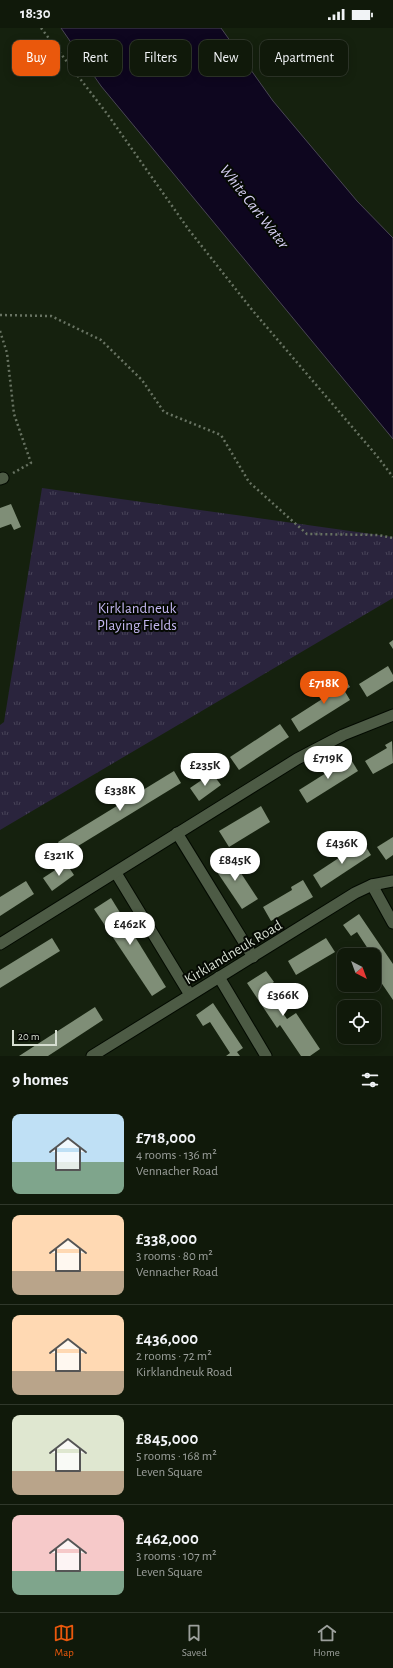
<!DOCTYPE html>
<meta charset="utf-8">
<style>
:root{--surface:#10190a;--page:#192213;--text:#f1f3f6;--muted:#9ca09c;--line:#30382b;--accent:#ea580c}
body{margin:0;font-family:"Alegreya Sans",sans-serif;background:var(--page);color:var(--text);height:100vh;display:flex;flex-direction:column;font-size:15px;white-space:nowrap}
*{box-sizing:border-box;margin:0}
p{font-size:13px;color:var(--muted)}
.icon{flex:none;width:22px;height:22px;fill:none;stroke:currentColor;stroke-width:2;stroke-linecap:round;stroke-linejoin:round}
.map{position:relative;height:1028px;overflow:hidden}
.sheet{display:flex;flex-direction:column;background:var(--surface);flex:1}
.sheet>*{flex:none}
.guide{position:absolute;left:12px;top:12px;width:369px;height:36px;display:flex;gap:8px}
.needle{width:26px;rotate:139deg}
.controls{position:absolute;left:337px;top:920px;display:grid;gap:8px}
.controls a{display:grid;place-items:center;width:44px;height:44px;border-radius:8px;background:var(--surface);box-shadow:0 2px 10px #0003,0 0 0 1px var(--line);font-size:20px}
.scale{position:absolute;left:12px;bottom:10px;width:45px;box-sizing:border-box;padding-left:4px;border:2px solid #d6ded1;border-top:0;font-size:11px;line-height:14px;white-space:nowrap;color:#d6ded1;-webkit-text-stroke:3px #050903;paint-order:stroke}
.price{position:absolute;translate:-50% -34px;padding:0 9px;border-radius:14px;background:#fff;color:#222;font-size:13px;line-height:26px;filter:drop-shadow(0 1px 2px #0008)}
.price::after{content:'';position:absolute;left:50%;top:24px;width:12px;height:9px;margin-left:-6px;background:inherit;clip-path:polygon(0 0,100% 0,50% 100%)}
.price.active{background:var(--accent);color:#fff}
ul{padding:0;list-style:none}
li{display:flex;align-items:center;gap:12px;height:100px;padding:0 12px}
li+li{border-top:1px solid var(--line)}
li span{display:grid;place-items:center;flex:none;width:112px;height:80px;border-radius:8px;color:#555}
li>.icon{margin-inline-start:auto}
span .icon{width:48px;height:48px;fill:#fffc;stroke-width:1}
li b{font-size:17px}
h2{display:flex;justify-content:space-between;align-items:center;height:48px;padding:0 12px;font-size:17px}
.chip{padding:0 14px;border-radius:8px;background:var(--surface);box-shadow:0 2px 10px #0003,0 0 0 1px var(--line);font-size:14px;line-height:36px}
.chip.active{background:var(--accent);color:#fff}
.status{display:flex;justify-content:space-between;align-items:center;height:28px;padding:0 20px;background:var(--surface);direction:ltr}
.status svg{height:11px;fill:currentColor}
.dock{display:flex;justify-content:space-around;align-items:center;height:56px;border-top:1px solid var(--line);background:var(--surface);font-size:11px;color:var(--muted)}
.dock a{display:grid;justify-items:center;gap:2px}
.dock .active{color:var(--accent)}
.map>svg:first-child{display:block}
</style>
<div class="status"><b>18:30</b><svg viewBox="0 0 49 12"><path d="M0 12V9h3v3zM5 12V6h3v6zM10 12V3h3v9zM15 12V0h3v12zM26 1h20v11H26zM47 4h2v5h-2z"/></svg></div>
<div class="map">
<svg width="393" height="1028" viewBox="0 0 393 1028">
<defs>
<pattern id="grass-tufts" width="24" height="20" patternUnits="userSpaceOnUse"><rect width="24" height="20" fill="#2a243d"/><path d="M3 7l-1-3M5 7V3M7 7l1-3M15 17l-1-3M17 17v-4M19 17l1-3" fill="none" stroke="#484358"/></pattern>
</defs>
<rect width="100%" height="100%" fill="#15210e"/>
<polygon fill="url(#grass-tufts)" points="42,460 393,509 393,570 0,802 0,697 4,694"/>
<polygon fill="#0e061f" stroke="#4a4754" points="61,0 221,0 273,73 357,173 393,210 393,411 101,58"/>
<g fill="#7f8e77">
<polygon points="11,476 21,499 14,502 11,496 0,500 0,480"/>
<polygon points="393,612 393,621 389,615"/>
<polygon points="388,638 393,647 393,653 367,669 359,656"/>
<polygon points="343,648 350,659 344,662 350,672 299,704 291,691 330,666 326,659"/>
<polygon points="280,696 289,709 239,742 230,729"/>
<polygon points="392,713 393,735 373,746 365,733 387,720 385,717"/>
<polygon points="350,730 358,743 307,775 299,762"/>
<polygon points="174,743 181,755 65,826 58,814"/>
<polygon points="212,745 221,757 199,773 190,760"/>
<polygon points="261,778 270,794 229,819 219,803"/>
<polygon points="393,809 393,827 386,832 377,819"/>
<polygon points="363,814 371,827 321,860 313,847"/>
<polygon points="229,827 258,871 242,881 213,838"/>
<polygon points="66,835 74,847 52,863 43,850"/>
<polygon points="303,852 313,869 271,893 263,879 292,862 291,859"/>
<polygon points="26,853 34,866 0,888 0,869"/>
<polygon points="111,870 166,959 152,968 94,881"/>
<polygon points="359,886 393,936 393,972 374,944 374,937 377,935 374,927 372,927 357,904 351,908 343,897"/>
<polygon points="52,910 60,923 0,960 0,942"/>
<polygon points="326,910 335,924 296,947 288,933"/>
<polygon points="266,943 274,954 266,960 287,991 296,985 320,1021 310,1028 301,1028 280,997 277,1000 247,955"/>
<polygon points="213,975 243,1020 237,1024 240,1028 226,1028 230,1025 210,994 203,998 196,987"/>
<polygon points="95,979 103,992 48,1028 19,1028"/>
</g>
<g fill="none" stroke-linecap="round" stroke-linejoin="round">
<g stroke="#030a00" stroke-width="13">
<g id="minor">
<polyline points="0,451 3,450"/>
<polyline points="177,805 253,929"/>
<polyline points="116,845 190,967"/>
<polyline points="372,857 393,895"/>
<polyline points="0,916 297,731 343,707 393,687"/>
<polyline points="219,949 266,1028"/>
<polyline points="92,1028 355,865 372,857 393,853"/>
</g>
</g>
<g stroke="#687362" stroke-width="2.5" stroke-dasharray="2 3" stroke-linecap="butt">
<polyline points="41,0 108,87 189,202 253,283 377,428 393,449"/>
<polyline points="0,287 51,288 101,312 142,352 164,384 221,407 249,454 307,506 378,507 393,510"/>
<polyline points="0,303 7,325 14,386 31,435 13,445"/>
</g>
<use href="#minor" stroke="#4d5b45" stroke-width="11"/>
</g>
<g text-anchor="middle" stroke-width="4" stroke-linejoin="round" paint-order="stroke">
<g font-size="15" fill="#c3b6f0" stroke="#050903">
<text x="137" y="585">Kirklandneuk<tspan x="137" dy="17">Playing Fields</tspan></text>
</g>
<g font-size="15" fill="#d6ded1" stroke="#050903">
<text transform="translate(233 924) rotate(-31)" y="5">Kirklandneuk Road</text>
</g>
<g font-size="16" font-style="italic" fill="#dad2f6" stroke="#050903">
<text transform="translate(255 178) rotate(52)" y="6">White Cart Water</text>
</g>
</g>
</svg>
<div class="controls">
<a><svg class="needle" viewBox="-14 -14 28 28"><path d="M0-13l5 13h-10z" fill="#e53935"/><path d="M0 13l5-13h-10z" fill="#9ca09c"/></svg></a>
<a><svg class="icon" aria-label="locate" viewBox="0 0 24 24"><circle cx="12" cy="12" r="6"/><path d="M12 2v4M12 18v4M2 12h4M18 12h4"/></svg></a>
</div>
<div class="scale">20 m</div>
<b class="price active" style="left:324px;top:677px">£718K</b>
<b class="price" style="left:328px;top:752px">£719K</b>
<b class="price" style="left:205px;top:759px">£235K</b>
<b class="price" style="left:120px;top:784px">£338K</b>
<b class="price" style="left:342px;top:837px">£436K</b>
<b class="price" style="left:59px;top:849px">£321K</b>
<b class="price" style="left:235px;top:854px">£845K</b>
<b class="price" style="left:130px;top:918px">£462K</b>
<b class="price" style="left:283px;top:989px">£366K</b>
<div class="guide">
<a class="chip active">Buy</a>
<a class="chip">Rent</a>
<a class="chip">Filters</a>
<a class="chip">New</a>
<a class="chip">Apartment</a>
</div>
</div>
<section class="sheet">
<h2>9 homes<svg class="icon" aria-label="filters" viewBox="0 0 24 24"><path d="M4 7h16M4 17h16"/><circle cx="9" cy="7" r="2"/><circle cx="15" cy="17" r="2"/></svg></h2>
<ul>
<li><span style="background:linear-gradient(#bfe0f5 60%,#7fa58c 0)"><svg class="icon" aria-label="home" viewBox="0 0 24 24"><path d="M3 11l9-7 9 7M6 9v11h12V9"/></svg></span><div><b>£718,000</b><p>4 rooms · 136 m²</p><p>Vennacher Road</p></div></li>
<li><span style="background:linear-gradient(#ffd9b3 70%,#b9a48a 0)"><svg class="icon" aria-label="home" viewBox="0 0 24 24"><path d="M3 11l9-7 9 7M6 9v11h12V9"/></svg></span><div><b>£338,000</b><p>3 rooms · 80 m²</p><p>Vennacher Road</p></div></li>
<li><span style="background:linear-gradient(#ffd9b3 70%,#b9a48a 0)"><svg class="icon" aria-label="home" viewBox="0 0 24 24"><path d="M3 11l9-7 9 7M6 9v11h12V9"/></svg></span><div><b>£436,000</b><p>2 rooms · 72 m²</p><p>Kirklandneuk Road</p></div></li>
<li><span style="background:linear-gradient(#dfe7d0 70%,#b9a48a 0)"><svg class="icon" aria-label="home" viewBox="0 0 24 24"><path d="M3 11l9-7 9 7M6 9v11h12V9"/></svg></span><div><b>£845,000</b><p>5 rooms · 168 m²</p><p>Leven Square</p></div></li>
<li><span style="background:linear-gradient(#f6c9c9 70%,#7fa58c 0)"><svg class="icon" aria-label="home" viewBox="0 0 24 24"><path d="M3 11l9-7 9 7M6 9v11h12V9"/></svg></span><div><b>£462,000</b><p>3 rooms · 107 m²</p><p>Leven Square</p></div></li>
</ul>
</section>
<nav class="dock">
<a class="active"><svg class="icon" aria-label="map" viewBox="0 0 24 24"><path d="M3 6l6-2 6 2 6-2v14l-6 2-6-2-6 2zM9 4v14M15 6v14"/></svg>Map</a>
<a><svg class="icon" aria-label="saved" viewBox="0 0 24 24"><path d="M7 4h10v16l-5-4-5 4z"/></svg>Saved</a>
<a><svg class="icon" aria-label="home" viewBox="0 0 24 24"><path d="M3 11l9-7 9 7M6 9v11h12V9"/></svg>Home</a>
</nav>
